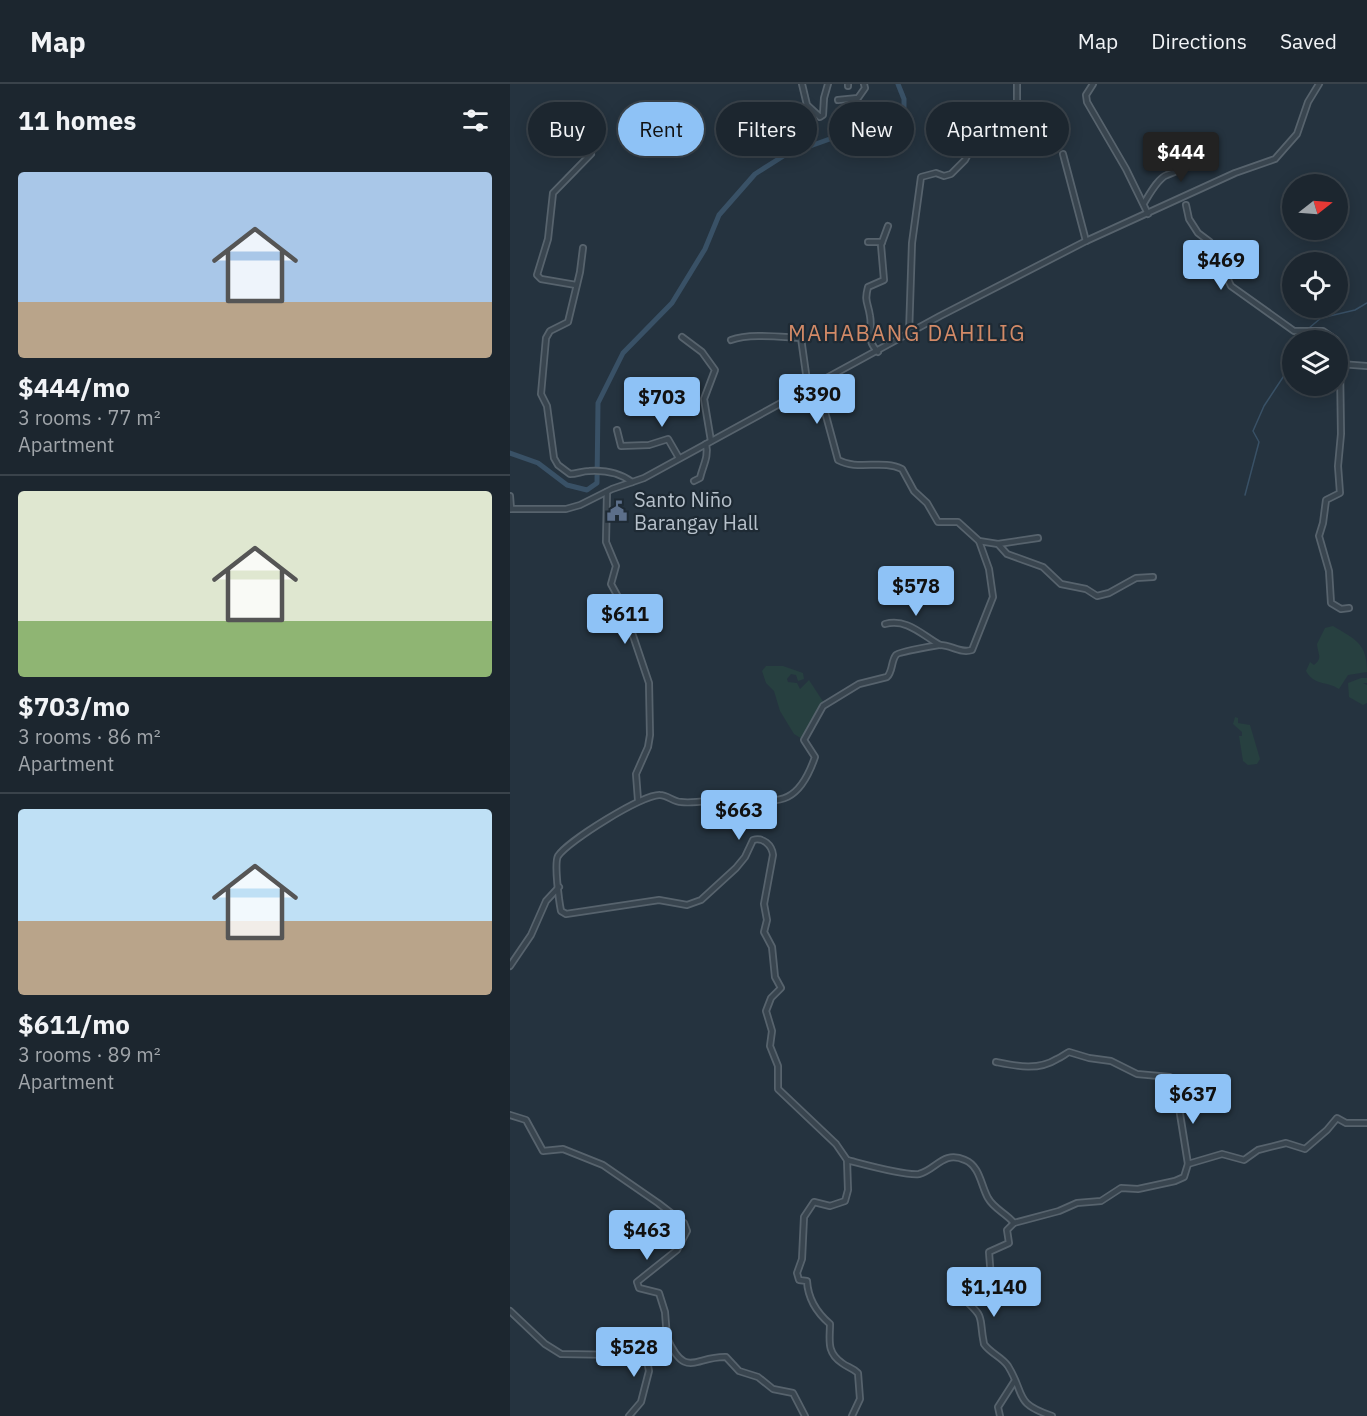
<!DOCTYPE html>
<meta charset="utf-8">
<style>
:root{--surface:#1c262f;--page:#29323b;--text:#f1f3f6;--muted:#a0a5aa;--line:#3a434b;--accent:#8ec2f6}
body{margin:0;font-family:"IBM Plex Sans",sans-serif;background:var(--page);color:var(--text);height:100vh;display:flex;flex-direction:column;font-size:22px;white-space:nowrap}
*{box-sizing:border-box;margin:0}
p{font-size:20px;color:var(--muted)}
.icon{flex:none;width:33px;height:33px;fill:none;stroke:currentColor;stroke-width:2;stroke-linecap:round;stroke-linejoin:round}
.map{position:relative;flex:1;overflow:hidden}
.details{display:flex;flex-direction:column;background:var(--surface);width:510px}
.details>*{flex:none}
.hud{position:absolute;left:18px;top:18px;width:570px;height:54px;display:flex;gap:12px}
.needle{width:39px;rotate:73deg}
.buttons{position:absolute;left:772px;top:90px;display:grid;gap:12px}
.buttons a{display:grid;place-items:center;width:66px;height:66px;border-radius:50%;background:var(--surface);box-shadow:0 3px 15px #0003,0 0 0 2px var(--line);font-size:30px}
.price{position:absolute;translate:-50% -51px;padding:0 14px;border-radius:6px;background:var(--accent);color:#111;font-size:20px;line-height:39px;filter:drop-shadow(0 2px 3px #0008)}
.price::after{content:'';position:absolute;left:50%;top:36px;width:18px;height:14px;margin-left:-9px;background:inherit;clip-path:polygon(0 0,100% 0,50% 100%)}
.price.active{background:#222;color:#fff}
ul{padding:0;list-style:none}
li{display:grid;align-content:center;gap:12px;height:318px;padding:0 18px}
li+li{border-top:2px solid var(--line)}
li span{display:grid;place-items:center;height:186px;border-radius:6px;color:#555}
li>.icon{margin-inline-start:auto}
span .icon{width:108px;height:108px;fill:#fffc;stroke-width:1}
li b{font-size:26px}
h2{display:flex;justify-content:space-between;align-items:center;height:72px;padding:0 18px;font-size:26px}
.tag{padding:0 21px;border-radius:27px;background:var(--surface);box-shadow:0 3px 15px #0003,0 0 0 2px var(--line);font-size:21px;line-height:54px}
.tag.active{background:var(--accent);color:#111}
header{display:flex;align-items:center;gap:36px;box-sizing:border-box;height:84px;padding:0 30px;background:var(--surface);border-bottom:2px solid var(--line)}
header strong{font-size:28px}
nav{display:flex;gap:33px;margin-inline-start:auto;font-size:21px}
main{display:flex;flex:1;min-height:0}
.map>svg:first-child{display:block}
</style>
<header>
<strong>Map</strong>
<nav><a>Map</a><a>Directions</a><a>Saved</a></nav>
</header>
<main>
<section class="details">
<h2>11 homes<svg class="icon" aria-label="filters" viewBox="0 0 24 24"><path d="M4 7h16M4 17h16"/><circle cx="9" cy="7" r="2"/><circle cx="15" cy="17" r="2"/></svg></h2>
<ul>
<li><span style="background:linear-gradient(#a9c7e8 70%,#b9a48a 0)"><svg class="icon" aria-label="home" viewBox="0 0 24 24"><path d="M3 11l9-7 9 7M6 9v11h12V9"/></svg></span><div><b>$444/mo</b><p>3 rooms · 77 m²</p><p>Apartment</p></div></li>
<li><span style="background:linear-gradient(#dfe7d0 70%,#8fb573 0)"><svg class="icon" aria-label="home" viewBox="0 0 24 24"><path d="M3 11l9-7 9 7M6 9v11h12V9"/></svg></span><div><b>$703/mo</b><p>3 rooms · 86 m²</p><p>Apartment</p></div></li>
<li><span style="background:linear-gradient(#bfe0f5 60%,#b9a48a 0)"><svg class="icon" aria-label="home" viewBox="0 0 24 24"><path d="M3 11l9-7 9 7M6 9v11h12V9"/></svg></span><div><b>$611/mo</b><p>3 rooms · 89 m²</p><p>Apartment</p></div></li>
</ul>
</section>
<div class="map">
<svg width="857" height="1332" viewBox="0 0 857 1332">
<rect width="100%" height="100%" fill="#25333f"/>
<g fill="#274040">
<path d="M823 542C846 556 857 559 857 588L838 591 829 605C818 597 804 602 796 587L800 578 804 581C813 574 808 571 807 560L815 544Z"/>
<polygon points="256,582 273,582 293,589 294,595 288,597 286,591 281,590 277,595 278,598 287,599 290,605 299,596 314,619 294,656 284,650 270,627 264,607 256,599 252,587"/>
<polygon points="851,594 857,594 857,599 853,599 857,601 857,619 853,621 839,613 838,599"/>
<polygon points="725,633 728,634 728,639 740,641 750,675 747,680 738,681 733,677 729,652 732,652 732,648 723,640"/>
</g>
<g fill="none" stroke-linecap="round" stroke-linejoin="round">
<g stroke="#395166" stroke-width="1.5">
<polyline points="799,244 811,234 845,226 857,219"/>
<polyline points="795,256 797,249"/>
<polyline points="735,411 749,358 743,347 754,322 783,278"/>
</g>
<polyline stroke="#395166" stroke-width="5" points="0,369 28,379 57,401 77,406 87,399 88,319 113,269 162,219 195,165 209,131 245,90 275,71 331,51 368,45 383,39 394,27 394,15 388,0"/>
<g stroke="#57636d" stroke-width="8">
<g id="minor">
<polyline points="292,0 297,21 310,33 313,31 314,14 318,0"/>
<polyline points="583,0 576,11 577,18 616,85 638,130"/>
<polyline points="338,2 338,0"/>
<polyline points="328,16 348,14 355,4 354,0"/>
<polyline points="553,70 576,157"/>
<path d="M634 119C639 111 648 94 657 91 666 87 672 87 678 77L676 70"/>
<polyline points="676,121 679,135 688,149 700,158 721,202 784,247 813,247 826,256"/>
<polyline points="358,158 372,158"/>
<path d="M73 164 70 188 58 238 40 247 36 254 31 310 37 322 44 374 48 381 60 390C67 390 72 387 79 387 95 386 110 389 122 398"/>
<polyline points="66,201 31,195 27,191 38,155 43,109 81,70"/>
<polyline points="399,250 402,159 411,93 426,89 434,92 441,90 455,76 464,59 467,31 472,23 507,26 507,0"/>
<polyline points="172,253 192,268 205,286 194,315 201,357"/>
<path d="M221 256C239 249 271 253 291 254L298 304"/>
<path d="M368 268C355 255 363 247 360 232 358 218 354 218 358 203L374 196 371 161 378 142"/>
<polyline points="830,280 857,282"/>
<polyline points="830,281 831,350 828,382 830,409 816,416 813,439 809,452 819,487 821,519 831,525 839,524"/>
<path d="M310 298 315 328 328 376C348 387 372 375 392 385L404 407 417 419 428 438H448L469 457 488 460 497 470 533 483 551 500 576 505 587 512 599 509 626 494 643 493"/>
<polyline points="107,346 111,362 139,361 158,355 169,374"/>
<path d="M184 397 190 394C193 381 199 373 196 360"/>
<polyline points="97,408 96,458 106,482 101,500 113,522 139,599 140,651 138,663 126,690 128,716"/>
<polyline points="0,412 1,425"/>
<polyline points="0,425 56,425 70,421 102,405 134,394 430,232 576,157 725,89 765,75 787,50 798,18 809,0"/>
<path d="M469 457 479 485 483 513 462 566C450 570 440 560 429 561 423 562 388 568 386 571 381 577 383 587 377 593L349 600 313 622 294 656 305 673C286 728 264 716 217 715 202 715 186 720 171 718 164 718 157 711 150 711 133 710 58 757 48 772 44 779 49 817 51 827L56 830 149 816 177 821 191 816 226 784 235 773 243 756C253 753 262 761 263 771L254 820 257 836 254 848 262 863 265 893 271 904 261 914 256 927 262 947 260 962 268 982V1005L326 1060 337 1076C353 1080 395 1092 409 1090 426 1086 433 1066 455 1076 470 1082 471 1102 478 1114 484 1125 496 1129 504 1139"/>
<polyline points="488,460 528,454"/>
<path d="M375 540C397 534 412 551 430 561"/>
<polyline points="0,882 21,851 36,817 49,803"/>
<path d="M486 978C506 982 528 987 547 975 552 973 555 970 559 968L579 974 601 977 627 990 660 993 666 1005 678 1080 674 1093 665 1097 628 1105 611 1104 591 1117 567 1119 549 1127 504 1139 497 1146 499 1159 479 1168 481 1194 457 1204 451 1209 452 1213C477 1236 468 1230 474 1260 480 1269 492 1273 498 1282 516 1311 503 1319 542 1332"/>
<polyline points="0,1031 16,1036 33,1067 53,1065 93,1081 148,1119 174,1139 177,1147 167,1166 127,1198 129,1204 149,1209 155,1228 157,1254 110,1271 51,1270 35,1260 0,1227"/>
<path d="M337 1076 338 1106 335 1117 320 1122 304 1118 294 1133 292 1175 287 1189 289 1196 297 1197C298 1215 306 1228 320 1240 320 1256 316 1268 332 1279 337 1283 343 1284 348 1289L350 1315 342 1332"/>
<polyline points="678,1080 712,1070 734,1076 748,1066 776,1059 795,1065 817,1046 827,1034 836,1039 857,1039"/>
<path d="M157 1254C176 1296 185 1272 216 1273L229 1287 248 1293 263 1305 283 1309 295 1332"/>
<polyline points="119,1332 131,1318 139,1287 134,1261"/>
<polyline points="490,1332 488,1323 504,1298"/>
</g>
</g>
<use href="#minor" stroke="#39454f" stroke-width="4.5"/>
</g>
<defs>
<g id="civic-bare" transform="scale(1.62)"><path d="M-.6-6.5H3V-4.5H.6V-3L4-1V1h2V6H-6V1h2V-1L-.6-3ZM-1.2 2.5V6h2.4V2.5Z" fill="#5c6f8a" stroke="#1e2a34" stroke-width="2.5" paint-order="stroke"/></g>
</defs>
<g fill-rule="evenodd">
<use href="#civic-bare" x="107" y="427"/>
</g>
<g text-anchor="middle" stroke-width="4.5" stroke-linejoin="round" paint-order="stroke">
<g font-size="20" fill="#b6c0ca" stroke="#1e2a34" text-anchor="start">
<text x="124" y="423">Santo Niño<tspan x="124" dy="23">Barangay Hall</tspan></text>
</g>
<g font-size="22" letter-spacing="1.5" fill="#d38a67" stroke="#1e2a34">
<text x="397" y="257">MAHABANG DAHILIG</text>
</g>
</g>
</svg>
<div class="buttons">
<a><svg class="needle" viewBox="-14 -14 28 28"><path d="M0-13l5 13h-10z" fill="#e53935"/><path d="M0 13l5-13h-10z" fill="#a0a5aa"/></svg></a>
<a><svg class="icon" aria-label="locate" viewBox="0 0 24 24"><circle cx="12" cy="12" r="6"/><path d="M12 2v4M12 18v4M2 12h4M18 12h4"/></svg></a>
<a><svg class="icon" aria-label="layers" viewBox="0 0 24 24"><path d="M12 4l9 5-9 5-9-5zM3 14l9 5 9-5"/></svg></a>
</div>
<b class="price active" style="left:671px;top:99px">$444</b>
<b class="price" style="left:711px;top:207px">$469</b>
<b class="price" style="left:307px;top:341px">$390</b>
<b class="price" style="left:152px;top:344px">$703</b>
<b class="price" style="left:406px;top:533px">$578</b>
<b class="price" style="left:115px;top:561px">$611</b>
<b class="price" style="left:229px;top:757px">$663</b>
<b class="price" style="left:683px;top:1041px">$637</b>
<b class="price" style="left:137px;top:1177px">$463</b>
<b class="price" style="left:484px;top:1234px">$1,140</b>
<b class="price" style="left:124px;top:1294px">$528</b>
<div class="hud">
<a class="tag">Buy</a>
<a class="tag active">Rent</a>
<a class="tag">Filters</a>
<a class="tag">New</a>
<a class="tag">Apartment</a>
</div>
</div>
</main>
